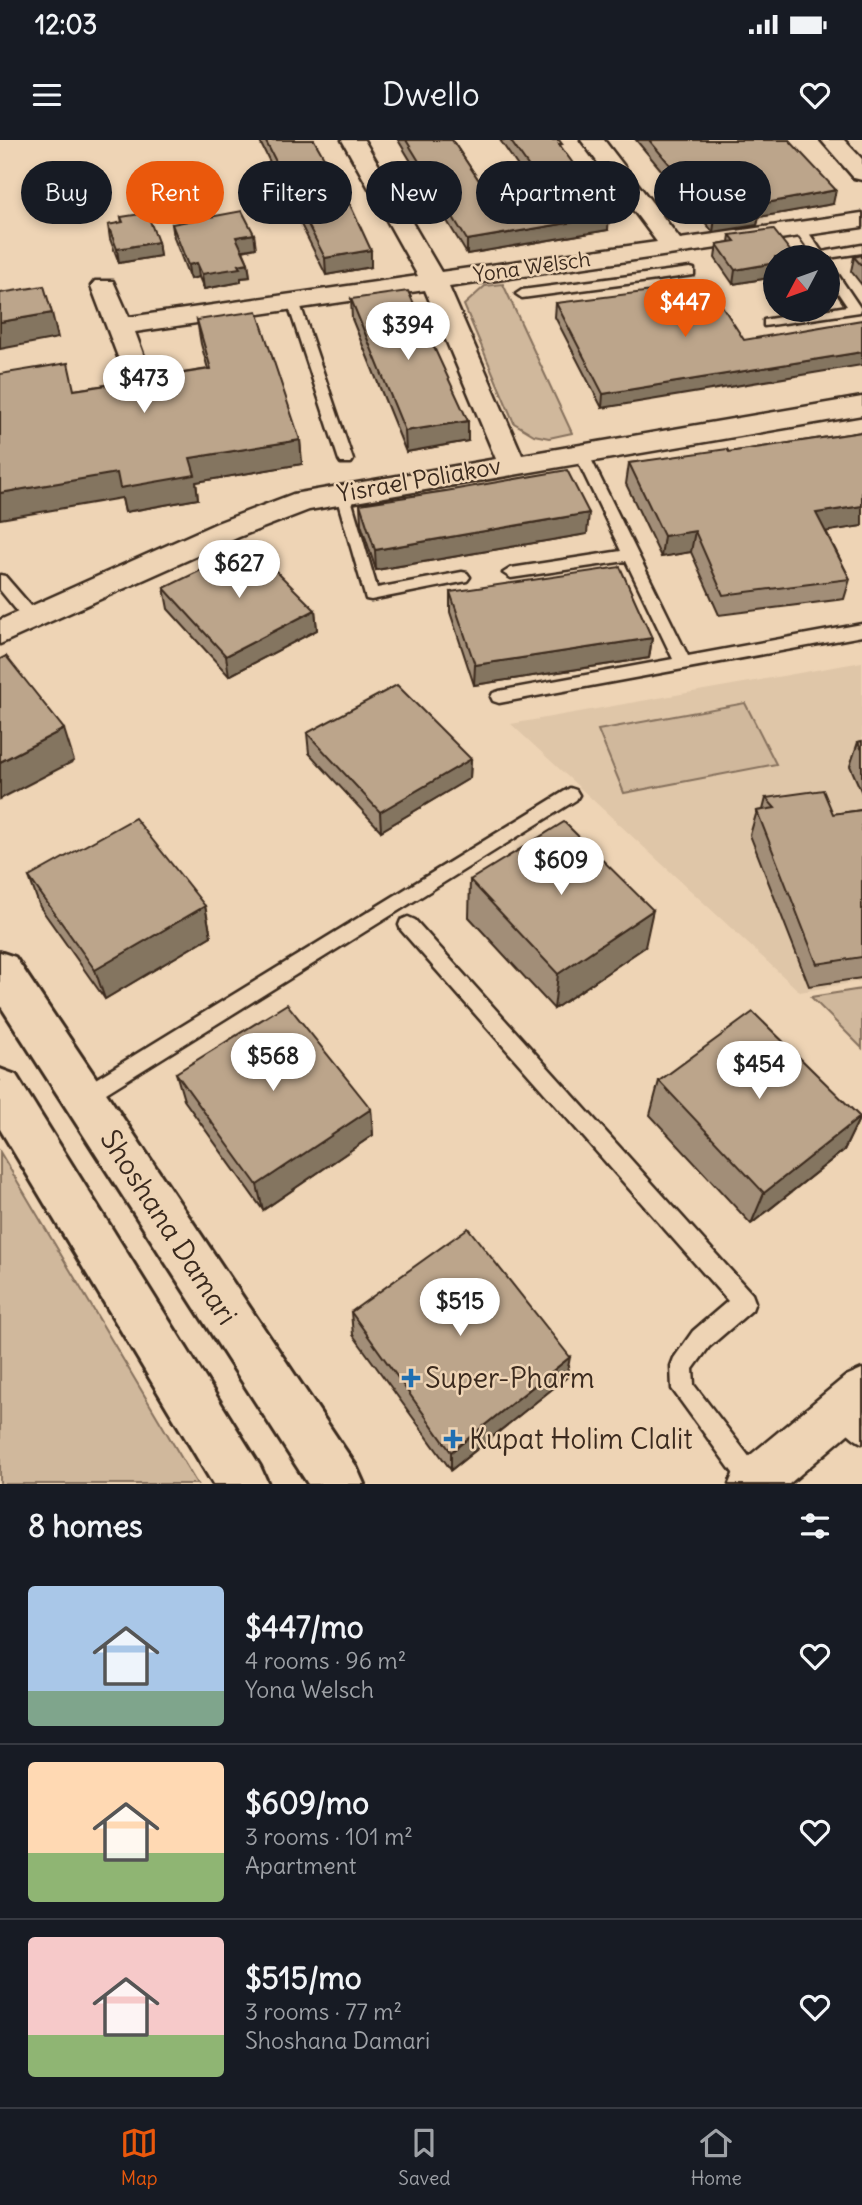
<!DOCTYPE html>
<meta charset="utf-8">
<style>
:root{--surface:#171b24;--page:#20242c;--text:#f1f3f6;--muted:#9ea1a6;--line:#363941;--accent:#ea580c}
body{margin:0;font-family:Delius,sans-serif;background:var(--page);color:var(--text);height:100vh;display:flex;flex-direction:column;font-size:26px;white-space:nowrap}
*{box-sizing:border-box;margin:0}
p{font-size:23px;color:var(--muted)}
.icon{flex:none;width:38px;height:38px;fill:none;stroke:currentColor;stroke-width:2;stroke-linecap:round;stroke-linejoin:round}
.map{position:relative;height:1344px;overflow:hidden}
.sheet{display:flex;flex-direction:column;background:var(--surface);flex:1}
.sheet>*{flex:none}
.guide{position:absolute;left:21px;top:21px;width:821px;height:63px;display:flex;gap:14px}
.needle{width:46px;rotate:229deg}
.tools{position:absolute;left:763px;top:105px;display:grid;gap:14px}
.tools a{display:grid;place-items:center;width:77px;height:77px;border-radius:50%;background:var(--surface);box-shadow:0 4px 10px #0003;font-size:35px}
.price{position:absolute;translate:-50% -60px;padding:0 16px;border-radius:24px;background:#fff;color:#222;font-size:23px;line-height:46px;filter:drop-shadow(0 2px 4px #0008)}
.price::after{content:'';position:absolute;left:50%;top:42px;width:21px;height:16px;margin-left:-10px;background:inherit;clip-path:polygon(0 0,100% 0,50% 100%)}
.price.selected{background:var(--accent);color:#fff}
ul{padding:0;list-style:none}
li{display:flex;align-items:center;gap:21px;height:175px;padding:0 28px}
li+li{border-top:2px solid var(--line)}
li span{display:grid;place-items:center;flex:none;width:196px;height:140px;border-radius:7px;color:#555}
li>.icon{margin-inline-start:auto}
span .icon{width:84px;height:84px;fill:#fffc;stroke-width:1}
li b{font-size:30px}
h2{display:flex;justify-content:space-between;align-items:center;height:84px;padding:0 28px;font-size:30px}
.chip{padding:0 24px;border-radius:32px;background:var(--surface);box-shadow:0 4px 10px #0003;font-size:24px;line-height:63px}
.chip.selected{background:var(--accent);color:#fff}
.status{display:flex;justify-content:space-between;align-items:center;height:49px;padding:0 35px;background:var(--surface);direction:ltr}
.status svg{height:19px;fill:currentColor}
header{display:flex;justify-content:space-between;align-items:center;height:91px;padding:0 28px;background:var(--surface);font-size:32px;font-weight:600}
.tabs{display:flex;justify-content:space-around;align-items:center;height:98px;border-top:2px solid var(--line);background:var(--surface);font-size:19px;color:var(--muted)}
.tabs a{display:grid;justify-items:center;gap:4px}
.tabs .selected{color:var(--accent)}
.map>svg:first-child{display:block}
</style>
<div class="status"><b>12:03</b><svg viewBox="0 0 49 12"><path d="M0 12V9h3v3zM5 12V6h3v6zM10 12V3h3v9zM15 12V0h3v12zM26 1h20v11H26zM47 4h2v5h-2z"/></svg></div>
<header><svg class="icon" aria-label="menu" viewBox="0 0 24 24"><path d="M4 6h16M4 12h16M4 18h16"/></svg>Dwello<svg class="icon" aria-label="heart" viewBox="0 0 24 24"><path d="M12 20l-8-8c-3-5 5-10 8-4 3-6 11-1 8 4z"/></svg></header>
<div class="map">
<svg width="862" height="1344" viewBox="0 0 862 1344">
<rect width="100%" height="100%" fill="#eed4b5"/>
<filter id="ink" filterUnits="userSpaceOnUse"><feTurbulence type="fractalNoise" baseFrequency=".0143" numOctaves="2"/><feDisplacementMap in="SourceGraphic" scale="14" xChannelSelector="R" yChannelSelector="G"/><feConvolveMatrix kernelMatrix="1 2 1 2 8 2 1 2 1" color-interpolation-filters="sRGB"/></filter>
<g filter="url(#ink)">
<polygon fill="#dfc6a8" points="862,522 862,841 800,852 511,584"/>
<g fill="#d0b89c" stroke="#86715d" stroke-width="2">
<polygon points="503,144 572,293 549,298 534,295 514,283 464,165 485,146"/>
<polygon points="745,563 776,624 624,653 598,590"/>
<polygon points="862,849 862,908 811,857"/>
<polygon points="0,1012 197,1344 0,1344"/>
</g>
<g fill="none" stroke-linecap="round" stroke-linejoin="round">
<g stroke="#3b2a1e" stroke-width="5">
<g id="service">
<polygon points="796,86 804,86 822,112 862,105 862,113 828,118 814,117 794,89"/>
<polygon points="828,125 832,126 861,169 860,172 764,186 764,180 769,179 847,166 828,138"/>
<polygon points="690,128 694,129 694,135 522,158 516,154 522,150"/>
<polygon points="293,157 299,161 353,320 351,323 341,323 339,320 287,161"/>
<polygon points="581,308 588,313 688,516 862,484 862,496 499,563 493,561 491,557 493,553 499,551 673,519 626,421 511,438 503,433 511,428 621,411 574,313"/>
<polygon points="342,347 349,352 377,448 462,432 467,433 470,437 467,441 371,460 366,459 335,352"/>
<polygon points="0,435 5,436 38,474 40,478 38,482 26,482 0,450"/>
<polygon points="570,648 576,650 579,655 576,660 90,963 83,966 76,963 73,957 76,951"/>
<polygon points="408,777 415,780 752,1154 755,1162 752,1170 709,1207 693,1229 694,1245 764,1336 768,1344 741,1344 672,1249 671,1226 674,1218 693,1191 728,1161 401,790 399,785 401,780"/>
<path d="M842 1257 850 1260 862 1273V1303C849 1297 836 1281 831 1268L834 1260Z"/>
</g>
</g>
<g stroke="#3b2a1e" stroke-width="5">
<g id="minor">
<polygon points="342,0 364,0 441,132 657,102 581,0 604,0 680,99 862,73 862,87 449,147 522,315 862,257 862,275 309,370 239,397 0,504 0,480 217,383 293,354 496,319 425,150 135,192 149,230 146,236 126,236 123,230 91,146 95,141 113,141 129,177 418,136"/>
<polygon points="821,0 844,0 862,19 862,40 854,38"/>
<polygon points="862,1229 862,1282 789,1344 729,1344 736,1327 846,1236"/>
</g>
</g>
<g stroke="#3b2a1e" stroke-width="6">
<g id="secondary">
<polygon points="0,812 15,817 356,1326 364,1344 308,1344 0,865"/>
<polygon points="0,929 16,935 260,1326 268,1344 213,1344 0,989"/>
</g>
</g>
<use href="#service" fill="#eed4b5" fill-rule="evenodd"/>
<use href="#minor" fill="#eed4b5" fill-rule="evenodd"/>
<use href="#secondary" fill="#eed4b5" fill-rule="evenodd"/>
</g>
<g fill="#a28e78" stroke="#3b2a1e" stroke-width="2">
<polygon points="259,0 314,0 371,127 326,135"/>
<polygon points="398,0 452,0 492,60 536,53 500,0 559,0 561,8 608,90 467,114"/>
<polygon points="636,0 789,0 833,64 759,77 757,85 713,92"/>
<polygon points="121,77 158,102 160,116 119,123 110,99 108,85 122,83"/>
<polygon points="172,84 256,108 243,111 248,123 250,137 241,138 241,142 204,149 199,137 190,139 174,98"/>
<polygon points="730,95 775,117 775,137 733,144 715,118 717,104 729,102"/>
<polygon points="862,115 862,145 851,131 854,117"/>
<polygon points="351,159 468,301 406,312 352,179"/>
<polygon points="556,163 744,200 602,268 555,177"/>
<polygon points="197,180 300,300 302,324 196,342 198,359 125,372 122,358 74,250 208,229 201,204"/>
<polygon points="862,292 862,386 826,391 850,439 844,459 719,475 691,412 661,417 626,344 629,323 729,312"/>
<polygon points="446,351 587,394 376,430 361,384 360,364"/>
<polygon points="164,448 315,470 317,490 229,536 168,469"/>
<polygon points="450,452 652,498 649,518 474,545 450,472"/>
<polygon points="307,593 471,619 470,638 381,691 309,613"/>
<polygon points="862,601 862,653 850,626 858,602"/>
<polygon points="766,658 833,674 862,670 862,838 809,846 750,695 757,671 763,670"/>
<polygon points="29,737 205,766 211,796 105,859 40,767"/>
<polygon points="470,740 645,807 554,869 469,777"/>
<polygon points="176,933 371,969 373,995 263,1070 184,960"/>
<polygon points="659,941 860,977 844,1010 751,1084 650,975"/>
<polygon points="351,1172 566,1238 451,1330 353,1195"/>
</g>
<g fill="#847461" stroke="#3b2a1e" stroke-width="2">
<polygon points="836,50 833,64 759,77 757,85 713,92 715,78 755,65"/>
<polygon points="609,76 608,90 467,114 467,100"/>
<polygon points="254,94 256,108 238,111 236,97"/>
<polygon points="158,102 160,116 119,123 117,109"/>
<polygon points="371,110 371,127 326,135 325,118"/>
<polygon points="197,123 199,137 190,139 188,125"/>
<polygon points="248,123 250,137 241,138 241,142 204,149 202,134"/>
<polygon points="775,123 775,137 733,144 735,130"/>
<polygon points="52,173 58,198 0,209 0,182"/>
<polygon points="862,212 862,225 602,268 603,254"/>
<polygon points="468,281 468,301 406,312 405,291"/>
<polygon points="300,300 302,324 196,342 198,359 125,372 122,358 0,379 0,353 190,318"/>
<polygon points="862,366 862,386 811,394 816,373"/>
<polygon points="589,373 587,394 376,430 375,410"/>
<polygon points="695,391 691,412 661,417 664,396"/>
<polygon points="315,470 317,490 229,536 226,516"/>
<polygon points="652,498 649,518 474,545 475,525"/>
<polygon points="64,589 74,621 0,659 0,622"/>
<polygon points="471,619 470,638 381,691 380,672"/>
<polygon points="205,766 211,796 105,859 95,830"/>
<polygon points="653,770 645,807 554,869 558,834"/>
<polygon points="371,969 373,995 263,1070 257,1045"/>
<polygon points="860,977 844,1010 751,1084 764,1053"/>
<polygon points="570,1217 566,1238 451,1330 451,1312"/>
</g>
<g fill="#bca58b" stroke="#3b2a1e" stroke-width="2">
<polygon points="265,0 314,0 347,58 371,110 325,118"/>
<polygon points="406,0 452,0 492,60 546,51 510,0 559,0 562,4 559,4 577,29 573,29 609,76 467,100"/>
<polygon points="649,0 789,0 836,50 755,65 760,71 715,78"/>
<polygon points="242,71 254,94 236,97 248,123 238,125 240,128 202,134 197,123 188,125 172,84"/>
<polygon points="147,73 158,102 117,109 108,85 123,82 121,77"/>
<polygon points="773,89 795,117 775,117 775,123 735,130 717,104 735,101 730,95"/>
<polygon points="862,115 862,126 854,117"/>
<polygon points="708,144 744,200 862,180 862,212 603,254 556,163"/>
<polygon points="44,146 52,173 0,182 0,153"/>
<polygon points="408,151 468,281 405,291 351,159"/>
<polygon points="257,171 300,300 190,318 195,335 120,348 117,333 0,353 0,234 68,223 74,250 211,229 197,180"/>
<polygon points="862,292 862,366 816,373 850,439 723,455 695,391 664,396 629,323 727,309 729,312"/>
<polygon points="567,330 589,373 375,410 360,364 446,351"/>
<polygon points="251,406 315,470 226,516 164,448"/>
<polygon points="620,427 652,498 475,525 450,452"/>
<polygon points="6,516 64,589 0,622 0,519"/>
<polygon points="397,545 471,619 380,672 307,593"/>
<polygon points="862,601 862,610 858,602"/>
<polygon points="823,650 833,674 862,670 862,817 817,824 757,671 775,668 766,658"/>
<polygon points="135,678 205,766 95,830 29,737"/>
<polygon points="564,682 653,770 558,834 470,740"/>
<polygon points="287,864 371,969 257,1045 176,933"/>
<polygon points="753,872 860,977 764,1053 659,941"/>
<polygon points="468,1088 570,1217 451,1312 351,1172"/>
</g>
</g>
<g fill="#1f6fb2" stroke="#eed4b5" stroke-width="2.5">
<path d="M407.5 1227.5h7v7h7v7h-7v7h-7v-7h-7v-7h7z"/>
<path d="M449.5 1288.5h7v7h7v7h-7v7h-7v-7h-7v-7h7z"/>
</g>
<g text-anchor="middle" stroke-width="5" stroke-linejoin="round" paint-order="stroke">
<g font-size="21" fill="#3b2a1e" stroke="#eed4b5">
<text transform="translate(532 127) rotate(-8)" y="7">Yona Welsch</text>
</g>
<g font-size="24" fill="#3b2a1e" stroke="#eed4b5">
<text transform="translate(419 340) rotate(-10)" y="8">Yisrael Poliakov</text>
</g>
<g font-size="28" fill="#3b2a1e" stroke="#eed4b5">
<text transform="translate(169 1087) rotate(57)" y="10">Shoshana Damari</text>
</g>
<g font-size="28" fill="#3b2a1e" stroke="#eed4b5" text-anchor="start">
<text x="425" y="1248">Super-Pharm</text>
<text x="469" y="1309">Kupat Holim Clalit</text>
</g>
</g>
</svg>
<div class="tools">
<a><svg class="needle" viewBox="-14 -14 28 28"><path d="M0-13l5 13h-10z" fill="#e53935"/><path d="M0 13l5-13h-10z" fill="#9ea1a6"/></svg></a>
</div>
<b class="price selected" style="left:685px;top:199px">$447</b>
<b class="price" style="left:408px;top:222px">$394</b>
<b class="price" style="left:144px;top:275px">$473</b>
<b class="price" style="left:239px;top:460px">$627</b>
<b class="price" style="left:561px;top:757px">$609</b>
<b class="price" style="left:273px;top:953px">$568</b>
<b class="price" style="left:759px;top:961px">$454</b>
<b class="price" style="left:460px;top:1198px">$515</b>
<div class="guide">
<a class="chip">Buy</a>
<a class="chip selected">Rent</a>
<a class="chip">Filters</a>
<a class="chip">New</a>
<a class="chip">Apartment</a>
<a class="chip">House</a>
</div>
</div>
<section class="sheet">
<h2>8 homes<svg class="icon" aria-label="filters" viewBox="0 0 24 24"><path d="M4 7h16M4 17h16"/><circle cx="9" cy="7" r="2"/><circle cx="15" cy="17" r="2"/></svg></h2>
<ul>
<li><span style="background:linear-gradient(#a9c7e8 75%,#7fa58c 0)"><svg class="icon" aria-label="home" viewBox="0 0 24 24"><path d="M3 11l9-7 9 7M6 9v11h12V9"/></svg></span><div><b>$447/mo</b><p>4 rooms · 96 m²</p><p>Yona Welsch</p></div><svg class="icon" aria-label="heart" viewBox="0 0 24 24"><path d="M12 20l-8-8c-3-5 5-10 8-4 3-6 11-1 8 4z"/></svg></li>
<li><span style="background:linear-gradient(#ffd9b3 65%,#8fb573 0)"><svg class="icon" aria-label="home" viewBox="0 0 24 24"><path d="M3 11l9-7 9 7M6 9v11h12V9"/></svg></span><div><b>$609/mo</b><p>3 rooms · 101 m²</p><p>Apartment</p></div><svg class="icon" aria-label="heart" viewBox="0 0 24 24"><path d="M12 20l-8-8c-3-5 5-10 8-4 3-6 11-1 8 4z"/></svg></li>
<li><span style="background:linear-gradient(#f6c9c9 70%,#8fb573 0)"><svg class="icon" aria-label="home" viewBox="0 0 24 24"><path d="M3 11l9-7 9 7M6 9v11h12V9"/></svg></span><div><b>$515/mo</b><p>3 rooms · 77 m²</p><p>Shoshana Damari</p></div><svg class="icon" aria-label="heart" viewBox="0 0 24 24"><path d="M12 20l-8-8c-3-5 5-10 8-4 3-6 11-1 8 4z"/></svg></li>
</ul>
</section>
<nav class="tabs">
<a class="selected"><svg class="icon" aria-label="map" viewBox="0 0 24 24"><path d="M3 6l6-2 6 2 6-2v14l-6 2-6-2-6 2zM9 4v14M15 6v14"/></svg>Map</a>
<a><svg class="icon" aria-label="saved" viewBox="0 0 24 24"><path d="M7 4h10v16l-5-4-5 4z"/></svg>Saved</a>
<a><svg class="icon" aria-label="home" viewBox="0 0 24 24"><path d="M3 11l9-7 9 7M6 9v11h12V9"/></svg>Home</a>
</nav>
